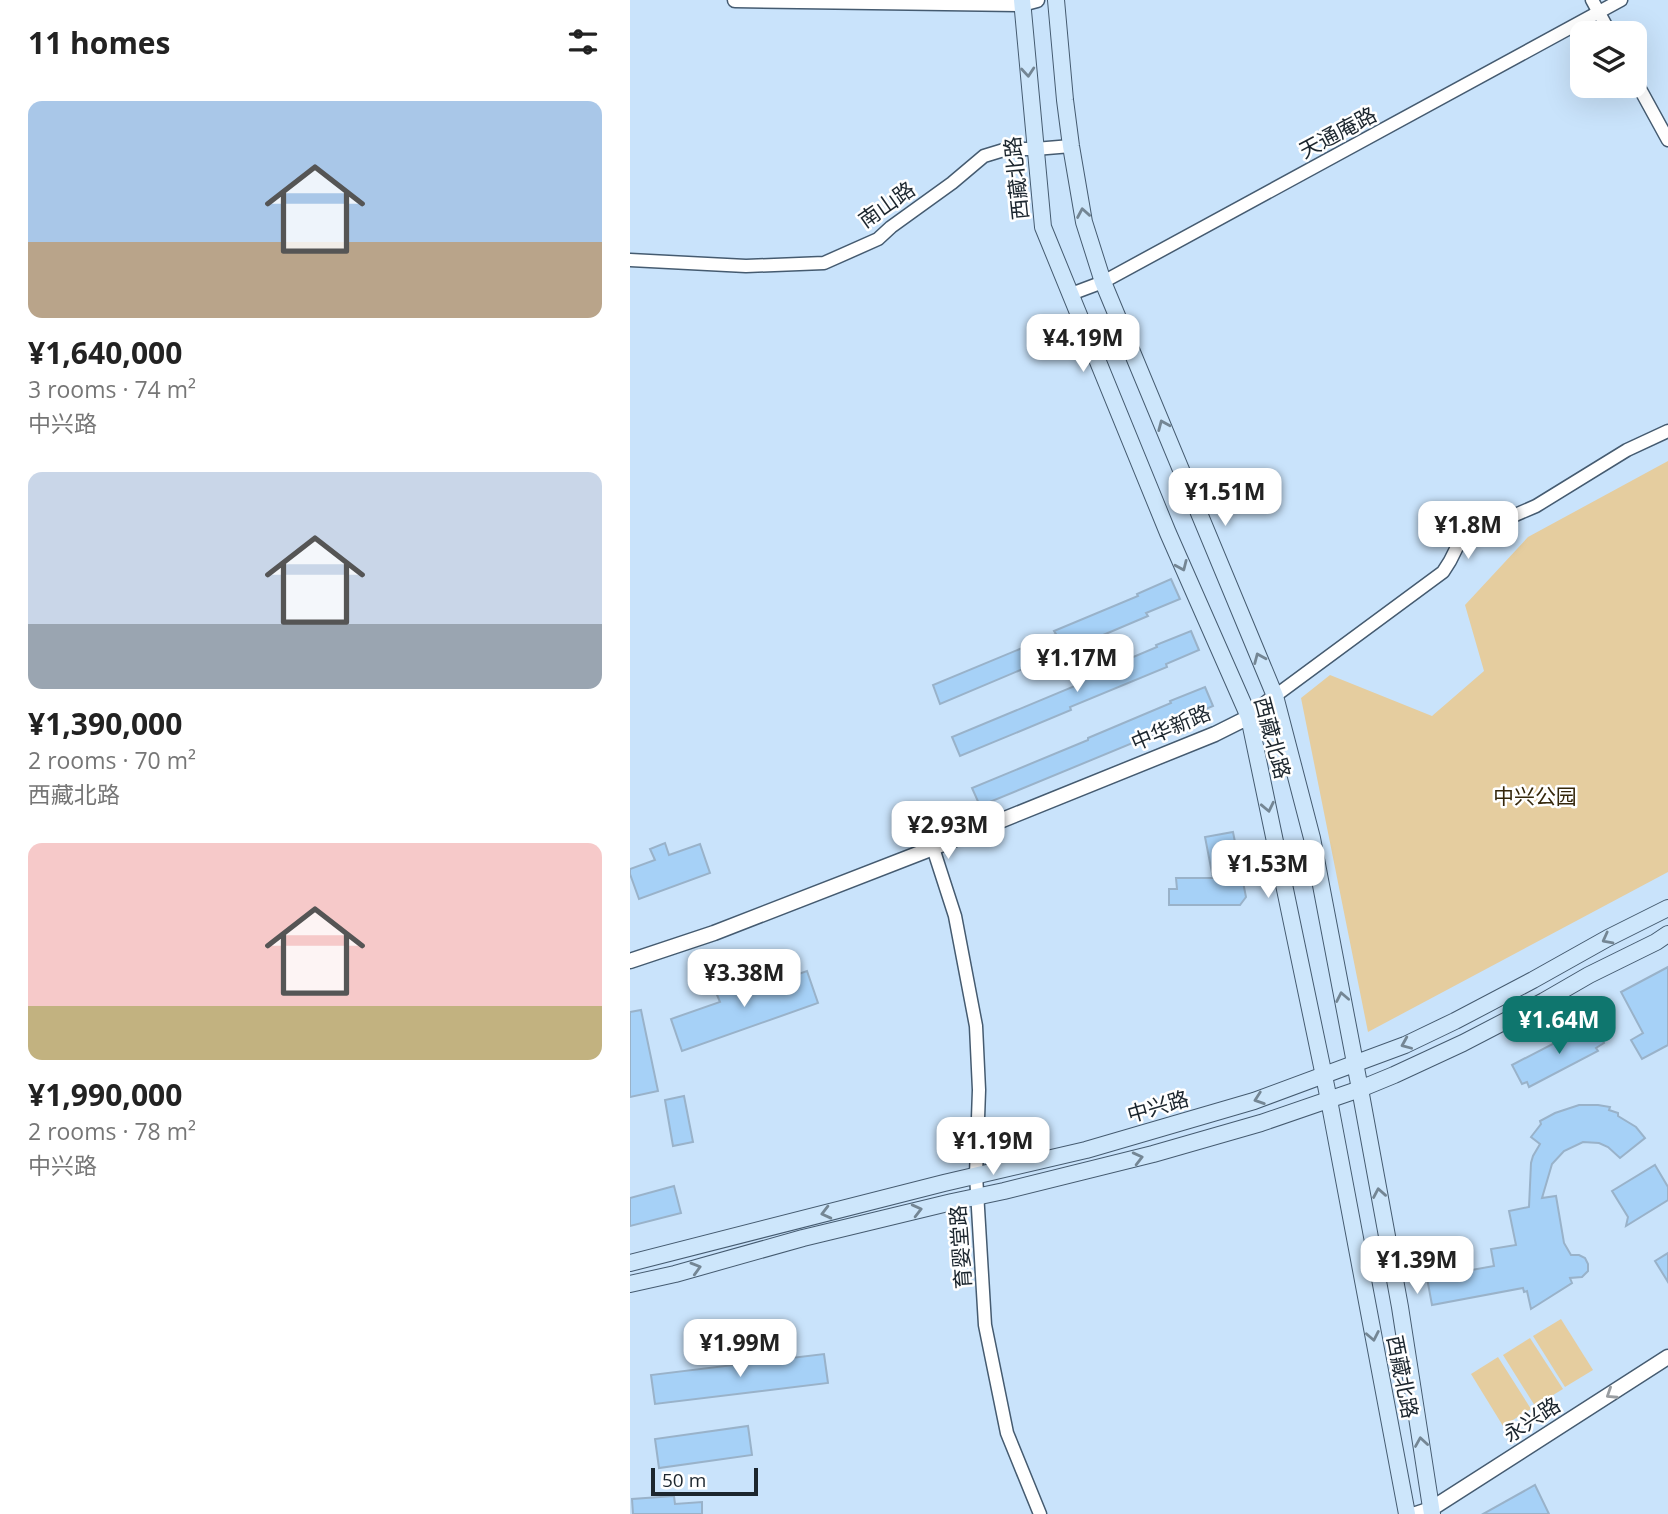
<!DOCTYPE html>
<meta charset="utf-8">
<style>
:root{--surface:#fff;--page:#f2f2f2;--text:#222;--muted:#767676;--accent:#0f766e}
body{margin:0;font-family:"Open Sans","Noto Sans SC",sans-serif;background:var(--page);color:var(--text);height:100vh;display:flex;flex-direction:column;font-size:26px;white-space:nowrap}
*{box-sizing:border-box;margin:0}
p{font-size:23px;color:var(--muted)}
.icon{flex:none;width:38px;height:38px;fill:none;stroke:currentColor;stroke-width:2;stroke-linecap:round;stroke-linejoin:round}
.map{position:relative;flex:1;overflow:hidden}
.details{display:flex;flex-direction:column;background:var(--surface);width:630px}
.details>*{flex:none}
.controls{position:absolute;left:940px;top:21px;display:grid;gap:14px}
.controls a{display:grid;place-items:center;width:77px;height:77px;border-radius:14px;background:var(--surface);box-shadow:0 7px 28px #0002;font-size:35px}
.scale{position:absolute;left:21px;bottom:18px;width:107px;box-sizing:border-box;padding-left:7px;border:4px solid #1c262e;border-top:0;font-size:19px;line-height:24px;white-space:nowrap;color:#1c262e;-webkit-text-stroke:5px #fff;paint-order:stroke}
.price{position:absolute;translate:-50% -60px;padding:0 16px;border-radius:14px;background:#fff;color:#222;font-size:23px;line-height:46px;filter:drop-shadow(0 2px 4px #0008)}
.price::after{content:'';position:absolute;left:50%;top:42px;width:21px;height:16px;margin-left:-10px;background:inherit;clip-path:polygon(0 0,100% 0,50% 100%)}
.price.selected{background:var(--accent);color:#fff}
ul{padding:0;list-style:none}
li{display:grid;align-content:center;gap:14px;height:371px;padding:0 28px}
li span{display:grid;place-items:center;height:217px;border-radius:14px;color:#555}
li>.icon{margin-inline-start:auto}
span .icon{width:126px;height:126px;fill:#fffc;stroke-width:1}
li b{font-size:30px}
h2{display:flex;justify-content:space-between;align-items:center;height:84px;padding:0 28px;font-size:30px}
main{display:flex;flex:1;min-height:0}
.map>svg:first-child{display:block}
</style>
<main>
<section class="details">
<h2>11 homes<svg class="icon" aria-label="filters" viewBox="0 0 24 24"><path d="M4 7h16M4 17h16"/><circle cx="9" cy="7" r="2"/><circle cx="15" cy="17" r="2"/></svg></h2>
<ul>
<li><span style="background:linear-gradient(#a9c7e8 65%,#b9a48a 0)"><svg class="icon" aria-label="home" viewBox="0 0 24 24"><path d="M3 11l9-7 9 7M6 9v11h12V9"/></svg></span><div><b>¥1,640,000</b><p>3 rooms · 74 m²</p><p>中兴路</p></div></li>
<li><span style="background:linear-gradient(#c9d6e8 70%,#9aa5b1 0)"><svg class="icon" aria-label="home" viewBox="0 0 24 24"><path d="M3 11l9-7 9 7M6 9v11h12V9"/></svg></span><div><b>¥1,390,000</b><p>2 rooms · 70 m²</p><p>西藏北路</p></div></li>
<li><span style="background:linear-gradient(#f6c9c9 75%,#c2b280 0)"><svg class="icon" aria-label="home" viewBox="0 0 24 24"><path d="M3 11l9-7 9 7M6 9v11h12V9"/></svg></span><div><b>¥1,990,000</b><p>2 rooms · 78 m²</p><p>中兴路</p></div></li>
</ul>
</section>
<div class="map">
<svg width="1038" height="1514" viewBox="0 0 1038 1514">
<rect width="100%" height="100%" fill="#c9e3fb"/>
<g fill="#e5cd9f">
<polygon points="1038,461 1038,872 738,1032 671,698 700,675 802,716 854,671 835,605 898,537"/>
<polygon points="931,1319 963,1370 935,1387 903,1336"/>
<polygon points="900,1338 933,1389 905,1406 873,1355"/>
<polygon points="868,1357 901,1409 873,1426 841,1374"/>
</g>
<g fill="#a6d1f7" stroke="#99b2c9" stroke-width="2">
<polygon points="541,579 550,599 516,613 518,616 310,704 303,685 426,634 424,631 508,596 507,594"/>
<polygon points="561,631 569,650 536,664 537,667 440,707 441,710 330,756 322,737 445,686 444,682 527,647 526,645"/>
<polygon points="575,687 583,706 550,720 551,723 350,806 342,788 458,740 458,738 541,703 540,701"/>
<polygon points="603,832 616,897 610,905 539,905 539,889 547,889 546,878 583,878 575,837"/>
<polygon points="35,843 39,855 70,844 80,873 9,899 0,874 0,869 25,860 20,849"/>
<polygon points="1038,967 1038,1045 1012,1059 1001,1040 1013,1033 991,992"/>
<polygon points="177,971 188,1003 52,1051 41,1019 90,1002 85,990 121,976 126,989"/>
<polygon points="11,1010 28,1091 0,1097 0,1012"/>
<polygon points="963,1023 974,1043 966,1048 968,1051 899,1087 897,1082 892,1084 882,1065"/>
<polygon points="54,1096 63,1142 43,1146 35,1100"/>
<polygon points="949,1105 968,1105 980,1107 979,1110 988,1113 988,1116 1006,1127 1015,1138 990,1158 978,1147 969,1143 953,1142 934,1151 922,1164 912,1198 926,1196 934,1243 941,1255 949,1255 955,1258 958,1264 958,1271 952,1277 940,1278 942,1283 901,1309 897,1291 894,1292 893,1288 802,1305 797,1278 864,1266 861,1249 886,1245 879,1211 899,1207 901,1163 903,1156 910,1144 901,1137 911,1124 910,1121 925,1113"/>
<polygon points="1025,1165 1038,1187 1038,1200 996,1226 998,1217 982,1191"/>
<polygon points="44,1186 51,1213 0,1226 0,1198"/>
<polygon points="1038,1253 1038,1282 1025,1261"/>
<polygon points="194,1354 198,1383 25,1404 21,1375"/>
<polygon points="118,1426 122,1455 29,1468 25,1439"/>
<polygon points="905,1485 919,1514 853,1514"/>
<polygon points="44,1496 45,1504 72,1502 72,1514 3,1514 2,1499"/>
</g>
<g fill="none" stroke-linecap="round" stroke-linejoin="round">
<g stroke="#455b70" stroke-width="15">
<g id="minor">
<polyline points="962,0 980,33"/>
<polyline points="1004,78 1038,140"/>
<polyline points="0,260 116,266 194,263 248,239 261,227 322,183 354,156 377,149 405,149 441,146"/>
<polyline points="441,294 473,282 991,0"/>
<polyline points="645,696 813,572 820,561 827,547 839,535 906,506 997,450 1038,431"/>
<polyline points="303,848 325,916 346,1026 349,1090 346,1175 355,1325 377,1433 410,1514"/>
</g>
</g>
<g stroke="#455b70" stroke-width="17">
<g id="tertiary">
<polyline points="105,0 392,4 407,0"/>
<polyline points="0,961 84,933 303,848 585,734 619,717 645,696"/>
<polyline points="786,1514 801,1509 1038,1357"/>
</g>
</g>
<g stroke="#455b70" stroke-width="18">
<g id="secondary">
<polyline points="392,0 413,227 538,533 619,717 699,1100 777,1514"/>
<polyline points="426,0 435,100 441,146 454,222 473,282 645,696 682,838 730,1089 770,1307 802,1514"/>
<polyline points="0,1263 314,1183 456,1150 624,1101 775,1045 825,1021 903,980 978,938 1038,908"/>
<polyline points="0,1284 45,1274 173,1238 322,1202 374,1191 523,1154 631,1123 730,1089 764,1075 833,1043 914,1001 959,975 1026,942 1038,934"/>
</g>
</g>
<use href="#minor" stroke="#fff" stroke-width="12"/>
<use href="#tertiary" stroke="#fff" stroke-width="14"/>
<use href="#secondary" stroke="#cde6fb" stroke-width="16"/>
</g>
<defs><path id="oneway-chevron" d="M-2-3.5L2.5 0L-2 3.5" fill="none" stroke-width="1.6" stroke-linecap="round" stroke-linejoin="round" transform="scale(1.75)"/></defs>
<g stroke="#748694">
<use href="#oneway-chevron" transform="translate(398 72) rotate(85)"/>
<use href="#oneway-chevron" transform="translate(453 213) rotate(-100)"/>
<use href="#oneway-chevron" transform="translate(533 425) rotate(-113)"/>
<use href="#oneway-chevron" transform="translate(552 566) rotate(66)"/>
<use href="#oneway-chevron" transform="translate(629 658) rotate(-113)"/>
<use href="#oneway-chevron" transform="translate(638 807) rotate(78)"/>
<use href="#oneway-chevron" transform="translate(977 939) rotate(152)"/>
<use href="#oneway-chevron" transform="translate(712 997) rotate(-101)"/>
<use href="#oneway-chevron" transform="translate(776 1044) rotate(157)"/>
<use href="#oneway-chevron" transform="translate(629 1099) rotate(161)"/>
<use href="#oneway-chevron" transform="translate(508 1158) rotate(-14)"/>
<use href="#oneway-chevron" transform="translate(749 1193) rotate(-100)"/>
<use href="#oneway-chevron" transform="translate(287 1210) rotate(-14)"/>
<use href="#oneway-chevron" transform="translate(196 1213) rotate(166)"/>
<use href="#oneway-chevron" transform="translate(66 1268) rotate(-16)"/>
<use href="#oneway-chevron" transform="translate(743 1336) rotate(79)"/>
<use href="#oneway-chevron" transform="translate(791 1442) rotate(-99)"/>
</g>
<use stroke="#999da1" href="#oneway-chevron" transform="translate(981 1394) rotate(147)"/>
<g text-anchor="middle" stroke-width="5" stroke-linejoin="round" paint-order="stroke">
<g font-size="21" fill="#1c262e" stroke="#fff">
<text transform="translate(708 133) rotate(-28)" y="7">天通庵路</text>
<text transform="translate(387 178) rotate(-96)" y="7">西藏北路</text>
<text transform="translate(257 205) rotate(-35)" y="7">南山路</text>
<text transform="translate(541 728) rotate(-23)" y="7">中华新路</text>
<text transform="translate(642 738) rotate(75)" y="7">西藏北路</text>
<text transform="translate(528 1107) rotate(-16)" y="7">中兴路</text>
<text transform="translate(331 1247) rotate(-94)" y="7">育婴堂路</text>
<text transform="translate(772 1377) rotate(79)" y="7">西藏北路</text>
<text transform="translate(902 1420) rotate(-33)" y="7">永兴路</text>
</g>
<g font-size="21" fill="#35270b" stroke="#fff">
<text x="905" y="804">中兴公园</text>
</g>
</g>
</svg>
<div class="controls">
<a><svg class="icon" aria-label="layers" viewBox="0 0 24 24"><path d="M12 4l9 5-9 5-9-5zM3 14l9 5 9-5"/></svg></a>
</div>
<div class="scale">50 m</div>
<b class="price" style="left:453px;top:374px">¥4.19M</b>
<b class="price" style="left:595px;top:528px">¥1.51M</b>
<b class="price" style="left:838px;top:561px">¥1.8M</b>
<b class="price" style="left:447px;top:694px">¥1.17M</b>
<b class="price" style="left:318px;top:861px">¥2.93M</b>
<b class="price" style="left:638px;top:900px">¥1.53M</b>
<b class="price" style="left:114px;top:1009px">¥3.38M</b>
<b class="price selected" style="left:929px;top:1056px">¥1.64M</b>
<b class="price" style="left:363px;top:1177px">¥1.19M</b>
<b class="price" style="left:787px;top:1296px">¥1.39M</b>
<b class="price" style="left:110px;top:1379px">¥1.99M</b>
</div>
</main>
